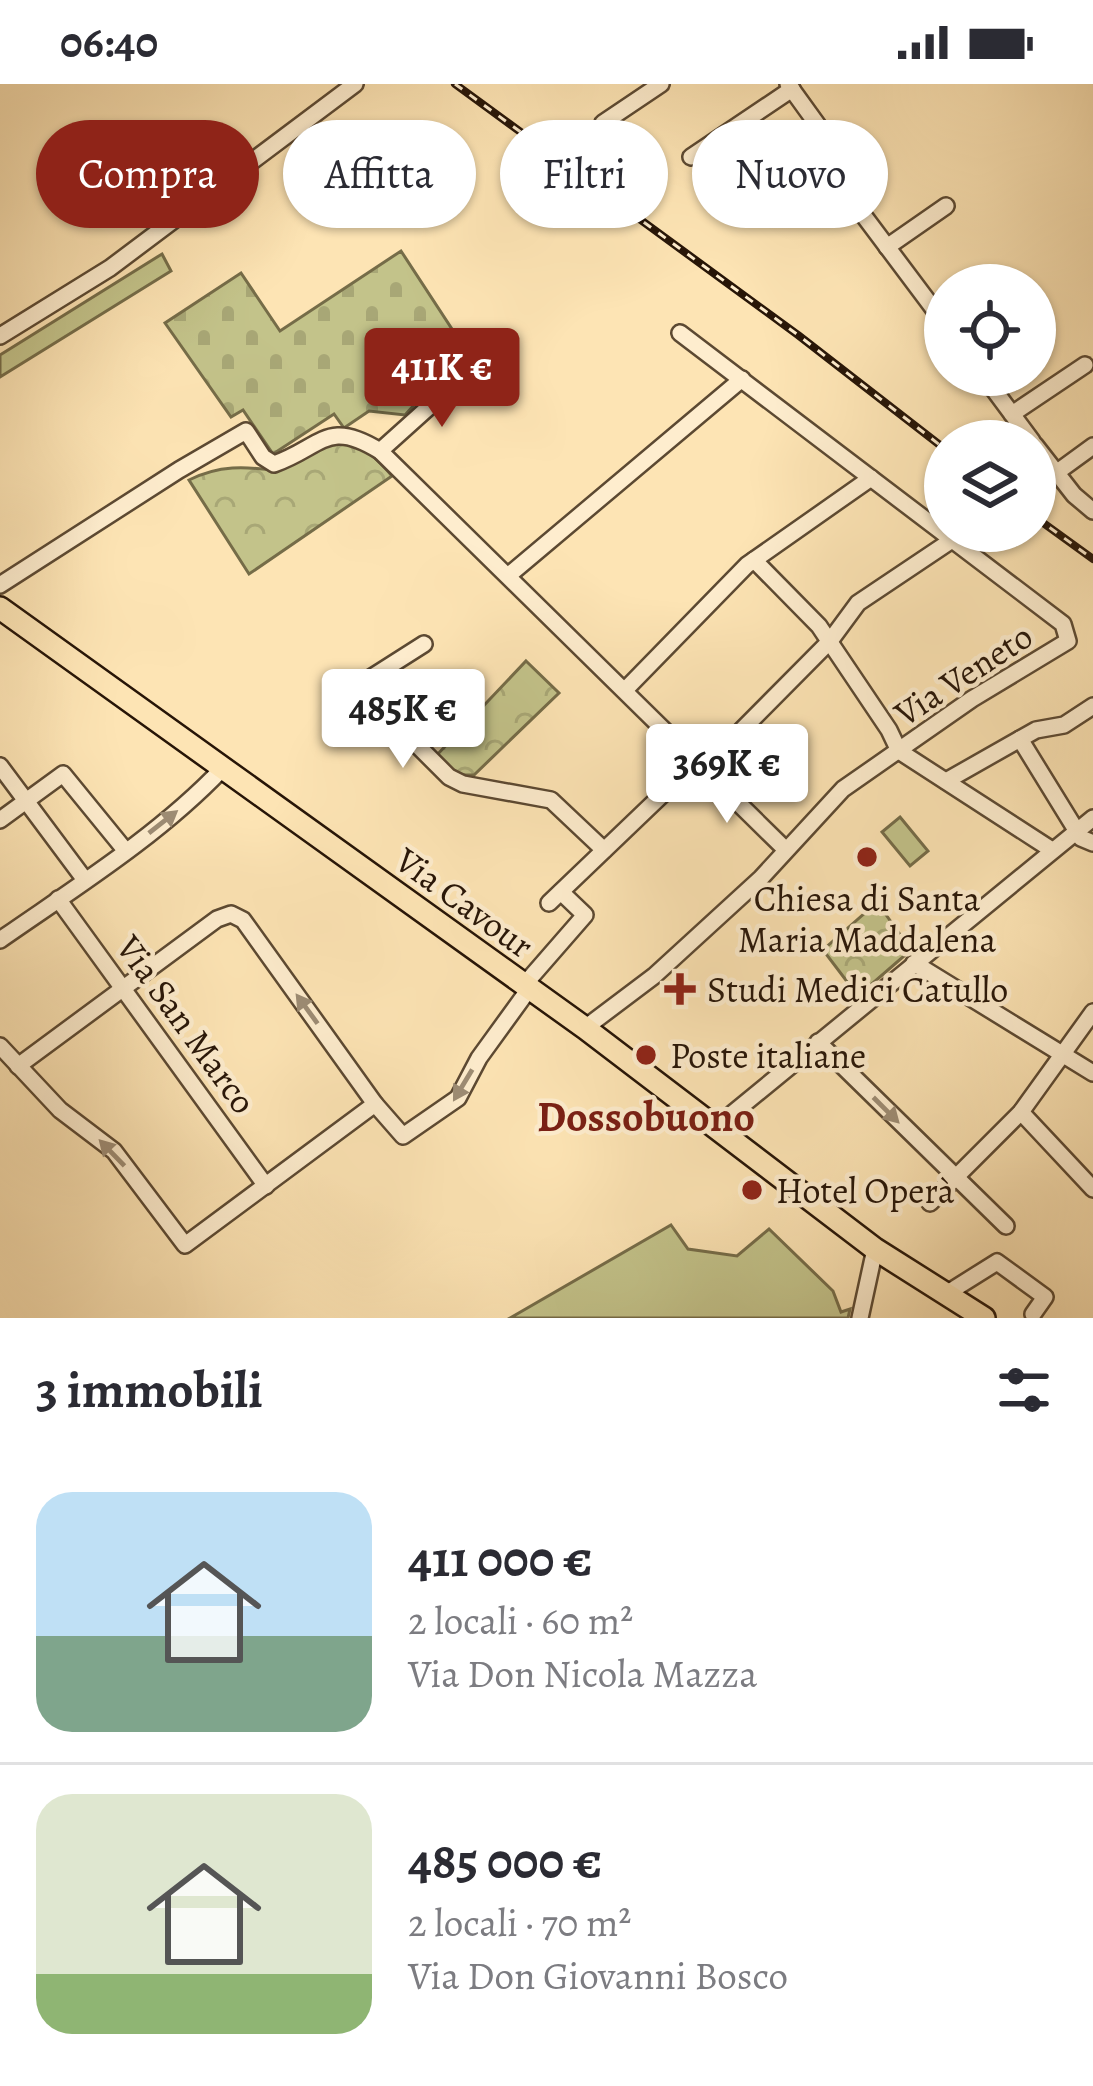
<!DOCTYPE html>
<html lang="it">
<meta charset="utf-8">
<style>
:root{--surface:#fff;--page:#f7f7f7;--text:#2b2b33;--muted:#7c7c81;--line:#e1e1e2;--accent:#8f2418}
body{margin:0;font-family:Alegreya,serif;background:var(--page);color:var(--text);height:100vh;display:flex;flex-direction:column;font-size:45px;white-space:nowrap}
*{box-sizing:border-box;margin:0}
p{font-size:39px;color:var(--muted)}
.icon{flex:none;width:66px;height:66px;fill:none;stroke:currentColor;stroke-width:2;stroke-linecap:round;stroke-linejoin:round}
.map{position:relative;height:1234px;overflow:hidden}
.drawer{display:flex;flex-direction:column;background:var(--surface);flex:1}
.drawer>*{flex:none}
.banner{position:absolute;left:36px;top:36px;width:1023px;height:108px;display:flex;gap:24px}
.buttons{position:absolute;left:924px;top:180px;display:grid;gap:24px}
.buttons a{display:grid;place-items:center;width:132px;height:132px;border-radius:50%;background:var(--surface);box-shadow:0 3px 9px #0004;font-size:60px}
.price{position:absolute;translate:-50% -102px;padding:0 27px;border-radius:12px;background:#fff;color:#222;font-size:39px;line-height:78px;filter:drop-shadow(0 3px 6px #0008)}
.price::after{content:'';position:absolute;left:50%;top:72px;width:36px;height:27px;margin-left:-18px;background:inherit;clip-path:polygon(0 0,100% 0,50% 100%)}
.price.on{background:var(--accent);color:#fff}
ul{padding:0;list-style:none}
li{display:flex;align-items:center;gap:36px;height:300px;padding:0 36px}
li+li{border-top:3px solid var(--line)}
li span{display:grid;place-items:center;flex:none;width:336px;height:240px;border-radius:36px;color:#555}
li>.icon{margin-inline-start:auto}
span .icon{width:144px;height:144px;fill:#fffc;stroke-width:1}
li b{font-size:51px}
h2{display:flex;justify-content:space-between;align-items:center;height:144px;padding:0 36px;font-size:51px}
.tag{padding:0 42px;border-radius:54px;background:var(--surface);box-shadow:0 3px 9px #0004;font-size:42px;line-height:108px}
.tag.on{background:var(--accent);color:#fff}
.status{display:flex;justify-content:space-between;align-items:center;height:84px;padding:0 60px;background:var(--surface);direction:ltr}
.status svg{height:33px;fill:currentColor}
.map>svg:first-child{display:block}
</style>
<div class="status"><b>06:40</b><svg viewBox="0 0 49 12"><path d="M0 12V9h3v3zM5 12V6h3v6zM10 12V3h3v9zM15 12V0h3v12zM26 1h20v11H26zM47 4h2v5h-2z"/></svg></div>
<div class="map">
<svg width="1093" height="1234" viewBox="0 0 1093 1234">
<defs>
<pattern id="cemetery-stones" width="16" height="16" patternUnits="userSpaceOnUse" patternTransform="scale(3)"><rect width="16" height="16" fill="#c3c38a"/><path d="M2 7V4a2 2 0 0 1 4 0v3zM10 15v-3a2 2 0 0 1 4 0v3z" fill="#a8a776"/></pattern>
<pattern id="park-crowns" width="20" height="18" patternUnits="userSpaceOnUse" patternTransform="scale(3)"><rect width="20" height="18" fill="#c3c38a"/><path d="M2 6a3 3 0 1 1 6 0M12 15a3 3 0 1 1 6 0" fill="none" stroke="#a8a776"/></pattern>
</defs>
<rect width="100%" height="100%" fill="#fde4b4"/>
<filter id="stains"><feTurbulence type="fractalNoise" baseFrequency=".00167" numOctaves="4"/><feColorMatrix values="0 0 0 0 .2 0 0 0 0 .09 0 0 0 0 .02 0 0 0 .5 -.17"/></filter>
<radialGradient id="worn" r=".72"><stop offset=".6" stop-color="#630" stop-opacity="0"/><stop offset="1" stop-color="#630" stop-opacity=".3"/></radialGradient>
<g fill="#c3c38a" stroke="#756c48" stroke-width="3">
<polygon points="162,170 171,187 0,293 0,271"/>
<polygon points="900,733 928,767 910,782 882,748"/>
<polygon points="671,1141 688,1165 737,1172 769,1145 833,1207 841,1228 850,1225 848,1234 510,1234"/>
</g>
<polygon fill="url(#cemetery-stones)" stroke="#756c48" stroke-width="3" points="401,167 465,265 464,283 452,296 433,300 405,331 369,327 344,344 334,330 273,370 243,326 231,333 165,239 241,189 280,247"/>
<g fill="url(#park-crowns)" stroke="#756c48" stroke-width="3">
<path d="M322 359C359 359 368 364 392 392L249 490 189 396C219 381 245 382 278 387Z"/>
<polygon points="526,577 559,609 474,691 461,691 435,673"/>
<polygon points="874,821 879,821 911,866 858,912 823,866"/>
</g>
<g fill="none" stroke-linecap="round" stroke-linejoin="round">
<g stroke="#5c4932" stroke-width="20">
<g id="minor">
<polyline points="788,0 827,54 858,124 945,240"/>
<polyline points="603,39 661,0"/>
<polyline points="691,73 792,5"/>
<polyline points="887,163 946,122"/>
<polyline points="0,252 110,184 355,0"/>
<polyline points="983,291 1032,357"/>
<polyline points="1012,330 1085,281"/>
<polyline points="1035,361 1074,411 1093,427"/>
<polyline points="380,367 469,287"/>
<polyline points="1056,389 1093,362"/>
<polyline points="754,476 819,542 889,646 899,667"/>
<polyline points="509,491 742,295"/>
<path d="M0 501 179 386 246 347 263 373 274 380C322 363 327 334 380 367L785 765"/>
<polyline points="424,560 358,602 449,693 463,700 551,716 604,766"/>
<polyline points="626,605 747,481 871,394"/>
<polyline points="1020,655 1036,646 1064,641 1093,622"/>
<polyline points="899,667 1052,766"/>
<polyline points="0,682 85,796"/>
<polyline points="705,683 830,557 858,519 952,456"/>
<polyline points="946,697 1020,655 1081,754 1093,759"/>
<polyline points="0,736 63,690 125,766"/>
<polyline points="58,815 266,1102"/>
<polyline points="549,819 690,684 705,683"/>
<path d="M0 856C76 803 158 752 222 685"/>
<polyline points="914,879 1093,989"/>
<polyline points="524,901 585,831 561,808"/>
<polyline points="585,944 654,892 761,794 843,705 972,615 1068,557 1063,540 680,249"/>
<polyline points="818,958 1006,1142"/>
<polyline points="0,962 60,1026 114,1067 185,1161 375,1020 403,1052 458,1014 479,974 529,905"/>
<polyline points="18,982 217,835 231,830 243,836 375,1020"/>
<polyline points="1021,1028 1093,1105"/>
<polyline points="716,1043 1093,734"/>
<polyline points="930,1119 1021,1028 1093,928"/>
<polyline points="946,1210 997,1178 1045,1213 1033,1230"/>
<polyline points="860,1234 875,1165"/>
</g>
</g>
<g stroke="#271507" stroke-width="26">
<polyline id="major" points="0,524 585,944 875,1165 984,1234"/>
</g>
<use href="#minor" stroke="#feedce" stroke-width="15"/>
<use href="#major" stroke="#fde4b4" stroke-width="21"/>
<g stroke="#271507" stroke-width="8">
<g id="rail">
<polyline points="455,0 798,251 945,365"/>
<polyline points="1035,433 1093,475"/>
</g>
</g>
<use href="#rail" stroke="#feedce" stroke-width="3" stroke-dasharray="9" stroke-linecap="butt"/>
</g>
<defs><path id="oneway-solid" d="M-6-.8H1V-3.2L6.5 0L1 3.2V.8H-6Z" transform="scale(3)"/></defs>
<g fill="#9d8c74">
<use href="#oneway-solid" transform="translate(163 738) rotate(-38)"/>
<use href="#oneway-solid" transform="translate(307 925) rotate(-126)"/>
<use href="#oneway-solid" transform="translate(463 1001) rotate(121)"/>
<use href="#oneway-solid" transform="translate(886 1026) rotate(45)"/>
<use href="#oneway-solid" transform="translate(112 1069) rotate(-134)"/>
</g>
<g fill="#8f2418" stroke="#feedce" stroke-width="4.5">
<circle cx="867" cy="773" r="12"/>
<path d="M674 887h12v12h12v12h-12v12h-12v-12h-12v-12h12z"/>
<circle cx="646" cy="971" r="12"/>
<circle cx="752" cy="1106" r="12"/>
</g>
<g text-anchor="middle" stroke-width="9" stroke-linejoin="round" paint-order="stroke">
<g font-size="36" fill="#271507" stroke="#feedce">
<text transform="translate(963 590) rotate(-33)" y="13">Via Veneto</text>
<text transform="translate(465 818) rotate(36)" y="13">Via Cavour</text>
<text transform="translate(187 940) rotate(54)" y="13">Via San Marco</text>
</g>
<g font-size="36" fill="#271507" stroke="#feedce" text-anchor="start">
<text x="867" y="827" text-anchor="middle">Chiesa di Santa<tspan x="867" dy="41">Maria Maddalena</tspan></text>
<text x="707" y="918">Studi Medici Catullo</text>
<text x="670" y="984">Poste italiane</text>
<text x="776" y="1119">Hotel Operà</text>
</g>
<g font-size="42" font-weight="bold" fill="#7a1f14" stroke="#feedce">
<text x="646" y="1047">Dossobuono</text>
</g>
</g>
<rect width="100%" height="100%" filter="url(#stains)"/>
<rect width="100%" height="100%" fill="url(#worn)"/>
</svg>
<div class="buttons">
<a><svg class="icon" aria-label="locate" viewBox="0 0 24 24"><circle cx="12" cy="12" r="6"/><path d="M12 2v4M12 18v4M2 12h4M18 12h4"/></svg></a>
<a><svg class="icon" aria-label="layers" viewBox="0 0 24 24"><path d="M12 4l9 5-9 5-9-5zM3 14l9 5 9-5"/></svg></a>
</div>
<b class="price on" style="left:442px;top:346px">411K €</b>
<b class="price" style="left:403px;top:687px">485K €</b>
<b class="price" style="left:727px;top:742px">369K €</b>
<div class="banner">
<a class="tag on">Compra</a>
<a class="tag">Affitta</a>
<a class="tag">Filtri</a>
<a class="tag">Nuovo</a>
</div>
</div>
<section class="drawer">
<h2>3 immobili<svg class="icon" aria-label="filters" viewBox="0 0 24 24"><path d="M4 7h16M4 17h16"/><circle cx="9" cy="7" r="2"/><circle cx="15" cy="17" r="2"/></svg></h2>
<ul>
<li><span style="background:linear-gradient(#bfe0f5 60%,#7fa58c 0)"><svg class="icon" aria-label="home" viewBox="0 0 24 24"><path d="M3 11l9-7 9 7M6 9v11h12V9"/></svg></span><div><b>411 000 €</b><p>2 locali · 60 m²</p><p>Via Don Nicola Mazza</p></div></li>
<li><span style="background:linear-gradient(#dfe7d0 75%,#8fb573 0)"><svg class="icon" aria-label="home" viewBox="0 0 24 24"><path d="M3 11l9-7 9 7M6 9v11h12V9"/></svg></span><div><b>485 000 €</b><p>2 locali · 70 m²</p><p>Via Don Giovanni Bosco</p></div></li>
</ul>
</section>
